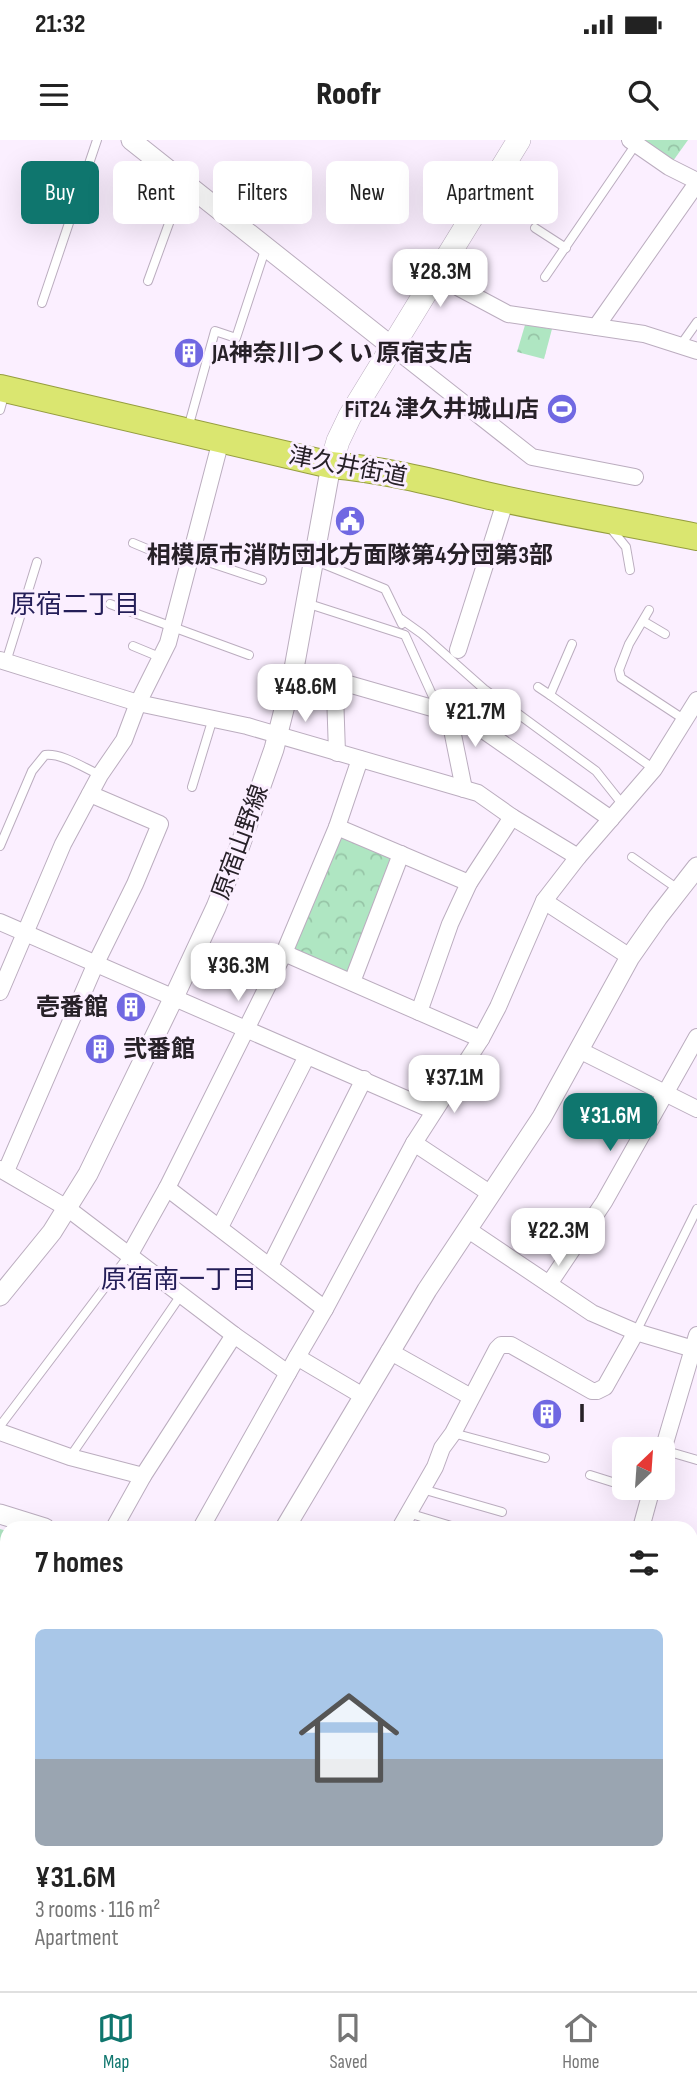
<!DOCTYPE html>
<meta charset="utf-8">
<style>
:root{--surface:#fff;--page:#f6f6f6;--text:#222;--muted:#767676;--line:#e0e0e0;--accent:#0f766e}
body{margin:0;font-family:"Sofia Sans Condensed","Noto Sans JP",sans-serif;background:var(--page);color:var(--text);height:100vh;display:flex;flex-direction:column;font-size:26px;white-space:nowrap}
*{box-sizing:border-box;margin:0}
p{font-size:23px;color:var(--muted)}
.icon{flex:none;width:38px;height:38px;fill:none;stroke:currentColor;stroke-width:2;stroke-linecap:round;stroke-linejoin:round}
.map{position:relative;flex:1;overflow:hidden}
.sheet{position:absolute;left:0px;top:1381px;width:698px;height:471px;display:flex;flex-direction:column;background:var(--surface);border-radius:21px 21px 0 0;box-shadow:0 7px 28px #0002}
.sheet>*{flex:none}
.banner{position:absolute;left:21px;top:21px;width:656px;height:63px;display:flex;gap:14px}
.needle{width:46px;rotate:25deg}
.fabs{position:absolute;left:612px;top:1297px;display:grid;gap:14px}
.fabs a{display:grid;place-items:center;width:63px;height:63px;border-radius:10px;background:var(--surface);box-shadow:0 7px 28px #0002;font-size:35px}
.price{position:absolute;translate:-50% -60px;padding:0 16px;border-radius:14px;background:#fff;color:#222;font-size:23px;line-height:46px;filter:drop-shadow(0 2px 4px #0008)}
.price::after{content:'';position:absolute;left:50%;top:42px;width:21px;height:16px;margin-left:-10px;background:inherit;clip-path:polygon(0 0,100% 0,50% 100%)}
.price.selected{background:var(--accent);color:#fff}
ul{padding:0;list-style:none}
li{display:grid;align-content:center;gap:14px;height:371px;padding:0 35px}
li span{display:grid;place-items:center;height:217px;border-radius:10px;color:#555}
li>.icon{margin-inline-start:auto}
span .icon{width:126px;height:126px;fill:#fffc;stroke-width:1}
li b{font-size:30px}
h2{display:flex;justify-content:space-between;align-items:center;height:84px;padding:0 35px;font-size:30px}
.pill{padding:0 24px;border-radius:10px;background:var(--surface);box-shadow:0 7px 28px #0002;font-size:24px;line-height:63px}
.pill.selected{background:var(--accent);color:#fff}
.status{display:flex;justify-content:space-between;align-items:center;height:49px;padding:0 35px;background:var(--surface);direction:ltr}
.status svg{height:19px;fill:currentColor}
header{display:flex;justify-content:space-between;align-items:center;height:91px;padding:0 35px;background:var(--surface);font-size:32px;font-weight:800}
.dock{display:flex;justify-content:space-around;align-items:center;height:98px;border-top:2px solid var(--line);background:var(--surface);font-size:19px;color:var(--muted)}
.dock a{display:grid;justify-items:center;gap:4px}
.dock .selected{color:var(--accent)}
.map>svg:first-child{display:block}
</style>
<div class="status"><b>21:32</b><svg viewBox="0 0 49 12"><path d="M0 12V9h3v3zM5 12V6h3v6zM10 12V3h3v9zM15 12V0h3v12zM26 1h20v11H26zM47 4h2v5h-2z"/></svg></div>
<header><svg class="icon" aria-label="menu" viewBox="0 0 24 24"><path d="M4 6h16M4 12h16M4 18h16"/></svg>Roofr<svg class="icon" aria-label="search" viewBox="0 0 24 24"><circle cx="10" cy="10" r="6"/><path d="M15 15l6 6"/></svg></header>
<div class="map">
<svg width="697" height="1851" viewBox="0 0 697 1851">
<defs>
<pattern id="park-crowns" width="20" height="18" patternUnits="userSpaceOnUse" patternTransform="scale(1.75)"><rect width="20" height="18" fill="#afe6c2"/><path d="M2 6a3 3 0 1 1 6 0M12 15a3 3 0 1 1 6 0" fill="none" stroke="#97c5a7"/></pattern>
</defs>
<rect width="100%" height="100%" fill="#fbefff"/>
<g fill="url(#park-crowns)">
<polygon points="641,0 688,0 673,21"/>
<polygon points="525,185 552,189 544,219 517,212"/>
<polygon points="337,687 401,714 352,842 284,813"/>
<polygon points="0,1389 7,1391 7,1709 0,1702"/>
</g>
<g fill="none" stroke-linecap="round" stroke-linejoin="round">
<g stroke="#bbadbf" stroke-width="10">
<g id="service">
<polyline points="535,88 566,108"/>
<polyline points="545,137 636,4"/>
<polyline points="148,141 184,42"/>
<polyline points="42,163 97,0"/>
<polyline points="680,206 697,182"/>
<polyline points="0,270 5,252"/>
<polyline points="188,288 215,191 236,198 266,107"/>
<polyline points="613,391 626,407 630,430"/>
<polyline points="133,403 188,426"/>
<polyline points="190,416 262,440"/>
<polyline points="314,420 385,449 402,484"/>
<polyline points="306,463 405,495 439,570"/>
<polyline points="110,464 249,515"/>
<polyline points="649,470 629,504 619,530 621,538 685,580"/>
<polyline points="401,479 422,494 484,549 596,631 623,665"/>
<polyline points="643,481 665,494"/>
<polyline points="572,504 550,555 654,629"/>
<polyline points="133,506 162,518"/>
<polyline points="6,522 37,422"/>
<polyline points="538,547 550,555"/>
<polyline points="192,647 213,578"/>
<path d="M0 706 32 631 45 615C62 613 84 628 100 635"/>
<polyline points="632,717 678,749"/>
<polyline points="636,1192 697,1069"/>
<polyline points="0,1286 130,1114"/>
<polyline points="453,1293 545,1318"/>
<polyline points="663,1310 697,1320"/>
<polyline points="70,1317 181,1155"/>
<polyline points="590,1335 625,1346"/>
<polyline points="629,1348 650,1354"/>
<polyline points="422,1349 502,1372"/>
<polyline points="408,1373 458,1388"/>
<polyline points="691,1443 697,1427"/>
<polyline points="691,1688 697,1690"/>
<polyline points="0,1830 7,1818"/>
<polyline points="222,1844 232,1851"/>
<polyline points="682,1844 697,1849"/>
<polyline points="625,1851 627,1844"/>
</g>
</g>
<g stroke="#bbadbf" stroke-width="18">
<g id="minor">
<polyline points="630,0 669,27 697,41"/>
<polyline points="435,135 508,174 644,194 697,211"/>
<polyline points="596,187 697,43"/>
<polyline points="391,206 532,317 635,337"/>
<polyline points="458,510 506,359"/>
<polyline points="0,520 138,563 247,586 478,653 512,677 578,717"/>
<polyline points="449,575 464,649"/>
<polyline points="337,613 335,553 338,545 345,543 439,570 473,583 611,679"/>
<polyline points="337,687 469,743"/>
<polyline points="544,761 630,817"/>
<polyline points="0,782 434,971"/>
<polyline points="284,813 481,899"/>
<polyline points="352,842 401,714"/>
<polyline points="0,852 63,704 100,635 124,600 138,563 168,503 221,300"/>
<polyline points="419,872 450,784 469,743 512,677"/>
<polyline points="579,910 697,969"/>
<polyline points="414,1003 491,1054"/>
<polyline points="0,1029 67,1068 234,1195 288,1233"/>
<polyline points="6,1031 96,823 135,744 160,684 90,654"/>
<polyline points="167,1048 325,1169"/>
<polyline points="220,1087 307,916"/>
<polyline points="467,1089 592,1173 636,1192 697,1210"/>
<polyline points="130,1114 167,1048 284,813 337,687 360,619"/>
<polyline points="270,1126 364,939"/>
<polyline points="549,1144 604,1062 697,897"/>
<polyline points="389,1211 471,1257"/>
<polyline points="297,1217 363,1256"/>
<polyline points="0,1292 70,1317 143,1336 114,1388"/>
<polyline points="663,1310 697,1195"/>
<polyline points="143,1336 234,1195"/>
<polyline points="201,1388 297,1217 325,1169 414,1003 481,899 498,867 544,761 578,717 654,629 697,560"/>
<polyline points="400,1388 435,1327 442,1308 453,1293 497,1209 501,1205 511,1205 592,1251 597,1251 605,1247 636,1192"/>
<polyline points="641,1388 652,1348"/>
<polyline points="132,1844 139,1851"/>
<polyline points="566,1844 570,1851"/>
<polyline points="205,1851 210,1844"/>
</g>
</g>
<g stroke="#bbadbf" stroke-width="21">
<g id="tertiary">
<polyline points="131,0 391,206"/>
<polyline points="0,1156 52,1092 88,1034 174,857 216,767 237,714 274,609 293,534 331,325"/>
<polyline points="0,1374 45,1388"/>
<polyline points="285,1388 427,1150 542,977 630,817 658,777 697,727"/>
<polyline points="691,1579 697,1580"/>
<polyline points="0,1719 7,1726"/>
</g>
</g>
<g stroke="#bbadbf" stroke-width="24">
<polyline id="secondary" points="331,325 338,301 350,276 519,0"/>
</g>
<g stroke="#959d3f" stroke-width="28">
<path id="trunk" d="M0 248 331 325C390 330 446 346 503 359 568 373 633 384 697 397"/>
</g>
<use href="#service" stroke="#fff" stroke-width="8"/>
<use href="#minor" stroke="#fff" stroke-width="16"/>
<use href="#tertiary" stroke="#fff" stroke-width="19"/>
<use href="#secondary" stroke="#fff" stroke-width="23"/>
<use href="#trunk" stroke="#dae670" stroke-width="26"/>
</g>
<defs>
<g id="building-disc" transform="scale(1.575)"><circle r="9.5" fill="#7068e2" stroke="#fbefff"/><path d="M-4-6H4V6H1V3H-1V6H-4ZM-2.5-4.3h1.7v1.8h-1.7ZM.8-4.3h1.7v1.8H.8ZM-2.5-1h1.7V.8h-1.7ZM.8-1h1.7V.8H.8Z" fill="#fff"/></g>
<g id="stadium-disc" transform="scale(1.575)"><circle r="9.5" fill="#7068e2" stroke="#fbefff"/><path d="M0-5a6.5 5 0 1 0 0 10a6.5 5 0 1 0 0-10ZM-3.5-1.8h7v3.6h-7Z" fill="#fff"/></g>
<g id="civic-disc" transform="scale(1.575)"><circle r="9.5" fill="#7068e2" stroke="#fbefff"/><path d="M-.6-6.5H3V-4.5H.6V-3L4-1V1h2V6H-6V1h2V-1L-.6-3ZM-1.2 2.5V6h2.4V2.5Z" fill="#fff"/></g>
</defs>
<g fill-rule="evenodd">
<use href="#building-disc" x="189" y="213"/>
<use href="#stadium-disc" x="562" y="269"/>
<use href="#civic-disc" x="350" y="381"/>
<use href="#building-disc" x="131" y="867"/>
<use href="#building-disc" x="100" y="909"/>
<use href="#building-disc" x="547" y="1274"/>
</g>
<g text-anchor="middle" stroke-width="6" stroke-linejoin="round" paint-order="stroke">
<g font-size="24" font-weight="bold" fill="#272128" stroke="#fbefff" text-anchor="start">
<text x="212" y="221">JA神奈川つくい 原宿支店</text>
<text x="539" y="277" text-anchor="end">FiT24 津久井城山店</text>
<text x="350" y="423" text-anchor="middle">相模原市消防団北方面隊第4分団第3部</text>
<text x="108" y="875" text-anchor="end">壱番館</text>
<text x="123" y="917">弐番館</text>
<text x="570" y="1282">Ⅰ</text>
</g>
<g font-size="24" fill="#272128" stroke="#fbefff">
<text transform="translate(348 326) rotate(11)" y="8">津久井街道</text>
<text transform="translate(240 702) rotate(-70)" y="8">原宿山野線</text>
</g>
<g font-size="26" fill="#241e58" stroke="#fbefff">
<text x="75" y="473">原宿二丁目</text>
<text x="179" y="1148">原宿南一丁目</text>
</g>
</g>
</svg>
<div class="fabs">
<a><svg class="needle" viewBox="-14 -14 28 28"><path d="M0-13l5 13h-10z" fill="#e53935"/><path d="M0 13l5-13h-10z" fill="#767676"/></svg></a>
</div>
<b class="price" style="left:440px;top:169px">¥28.3M</b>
<b class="price" style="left:305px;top:584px">¥48.6M</b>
<b class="price" style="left:475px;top:609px">¥21.7M</b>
<b class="price" style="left:238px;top:863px">¥36.3M</b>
<b class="price" style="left:454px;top:975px">¥37.1M</b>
<b class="price selected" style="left:610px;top:1013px">¥31.6M</b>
<b class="price" style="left:558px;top:1128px">¥22.3M</b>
<div class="banner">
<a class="pill selected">Buy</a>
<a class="pill">Rent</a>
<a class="pill">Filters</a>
<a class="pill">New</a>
<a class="pill">Apartment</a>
</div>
<section class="sheet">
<h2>7 homes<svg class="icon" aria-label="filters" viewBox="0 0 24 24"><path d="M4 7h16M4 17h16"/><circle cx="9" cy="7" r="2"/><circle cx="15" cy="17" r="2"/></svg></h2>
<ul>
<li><span style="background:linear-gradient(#a9c7e8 60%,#9aa5b1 0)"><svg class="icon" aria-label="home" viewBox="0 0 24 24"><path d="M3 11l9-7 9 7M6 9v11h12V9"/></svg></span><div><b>¥31.6M</b><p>3 rooms · 116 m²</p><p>Apartment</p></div></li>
</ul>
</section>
</div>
<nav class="dock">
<a class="selected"><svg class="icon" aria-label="map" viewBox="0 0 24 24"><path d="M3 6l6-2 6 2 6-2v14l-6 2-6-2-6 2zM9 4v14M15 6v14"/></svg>Map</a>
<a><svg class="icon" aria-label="saved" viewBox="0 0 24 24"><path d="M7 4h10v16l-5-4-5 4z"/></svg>Saved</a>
<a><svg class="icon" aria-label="home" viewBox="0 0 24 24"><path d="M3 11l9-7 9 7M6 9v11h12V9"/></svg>Home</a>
</nav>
